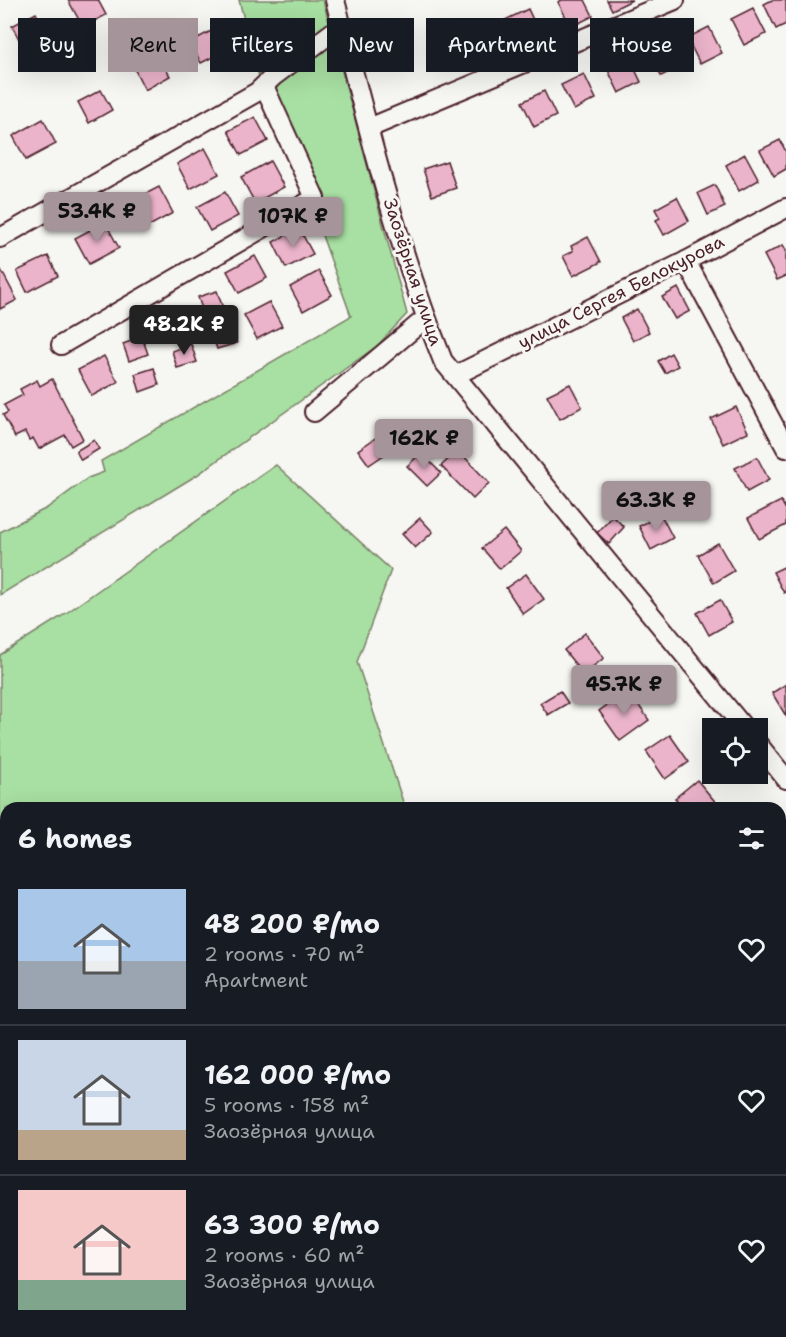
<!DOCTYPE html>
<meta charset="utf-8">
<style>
:root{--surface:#171b24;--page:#20242c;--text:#f1f3f6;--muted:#9ea1a6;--line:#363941;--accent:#a6949b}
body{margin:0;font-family:"Shantell Sans",sans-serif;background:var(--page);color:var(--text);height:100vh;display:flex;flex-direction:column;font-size:22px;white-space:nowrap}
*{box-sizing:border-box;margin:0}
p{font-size:20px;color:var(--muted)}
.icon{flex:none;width:33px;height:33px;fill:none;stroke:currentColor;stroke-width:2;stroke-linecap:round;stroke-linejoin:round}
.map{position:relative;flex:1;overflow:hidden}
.drawer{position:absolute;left:0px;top:802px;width:786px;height:536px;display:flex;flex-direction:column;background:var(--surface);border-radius:18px 18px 0 0;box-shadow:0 6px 24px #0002}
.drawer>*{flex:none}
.banner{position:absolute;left:18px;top:18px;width:750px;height:54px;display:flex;gap:12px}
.fabs{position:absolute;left:702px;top:718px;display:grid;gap:12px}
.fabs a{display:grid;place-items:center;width:66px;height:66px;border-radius:0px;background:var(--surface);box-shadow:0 6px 24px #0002;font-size:30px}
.price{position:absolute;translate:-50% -51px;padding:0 14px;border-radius:6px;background:var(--accent);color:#111;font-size:20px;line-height:39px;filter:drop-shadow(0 2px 3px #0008)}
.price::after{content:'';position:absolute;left:50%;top:36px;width:18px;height:14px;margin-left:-9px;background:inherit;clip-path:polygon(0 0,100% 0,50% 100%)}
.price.selected{background:#222;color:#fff}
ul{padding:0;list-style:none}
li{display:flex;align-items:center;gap:18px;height:150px;padding:0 18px}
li+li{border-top:2px solid var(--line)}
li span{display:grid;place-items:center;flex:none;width:168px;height:120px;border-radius:0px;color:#555}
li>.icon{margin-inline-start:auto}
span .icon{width:72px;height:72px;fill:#fffc;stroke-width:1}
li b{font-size:26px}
h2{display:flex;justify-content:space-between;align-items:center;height:72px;padding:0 18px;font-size:26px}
.pill{padding:0 21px;border-radius:0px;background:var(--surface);box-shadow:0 6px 24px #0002;font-size:21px;line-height:54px}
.pill.selected{background:var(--accent);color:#111}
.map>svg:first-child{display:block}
</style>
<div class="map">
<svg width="786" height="1337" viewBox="0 0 786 1337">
<rect width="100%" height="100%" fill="#f6f6f2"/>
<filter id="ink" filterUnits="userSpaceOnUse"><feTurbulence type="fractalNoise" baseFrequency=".0167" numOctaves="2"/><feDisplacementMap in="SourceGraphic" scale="12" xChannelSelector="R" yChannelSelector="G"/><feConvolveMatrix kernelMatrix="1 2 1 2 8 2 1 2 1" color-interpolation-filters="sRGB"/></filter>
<g filter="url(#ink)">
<g fill="#a8dfa2" stroke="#797f66" stroke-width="1.5">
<polygon points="239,0 323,0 407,314 377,346 197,475 0,595 0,532 47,508 88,478 104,472 101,461 351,316 315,216 263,92"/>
<polygon points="276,465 391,570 357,662 405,808 6,808 6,1332 725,1332 726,1337 0,1337 0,655 62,616"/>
</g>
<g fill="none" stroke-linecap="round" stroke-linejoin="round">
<g stroke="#96d9f8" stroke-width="27">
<polyline points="0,988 6,997"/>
<polyline points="221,1332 224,1337"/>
</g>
</g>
<g fill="#ebb4ca" stroke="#4a1f2b" stroke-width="1.5">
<polygon points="68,0 98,0 106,15 83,27"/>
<polygon points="562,0 585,0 593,16 571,27 558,2"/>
<polygon points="607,0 632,0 612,10"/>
<polygon points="772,0 786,0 786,24 776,29 764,4"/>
<polygon points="753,8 766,34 744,45 731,19"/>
<polygon points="528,9 540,35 518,46 505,20"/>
<polygon points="36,13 50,40 26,52 12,26"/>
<polygon points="709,27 722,53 700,64 687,38"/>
<polygon points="217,28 229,49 201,63 190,42"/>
<polygon points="671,39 684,65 661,76 649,51"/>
<polygon points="159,57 170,76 145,90 135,70"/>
<polygon points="629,57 641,82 619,93 607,68"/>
<polygon points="584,74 596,99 574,110 561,85"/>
<polygon points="101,90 112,110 89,123 78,102"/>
<polygon points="544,91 556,116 534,127 522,102"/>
<polygon points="255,117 268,141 241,155 228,131"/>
<polygon points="43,119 56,144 26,160 13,136"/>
<polygon points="780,140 786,152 786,169 774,176 760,150"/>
<polygon points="205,148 219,174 190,189 177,164"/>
<polygon points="745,154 759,180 739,191 726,165"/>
<polygon points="270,161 284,187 255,203 241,177"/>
<polygon points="447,161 456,188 432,196 423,169"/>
<polygon points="715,185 725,207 708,215 698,193"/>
<polygon points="159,187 173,213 140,231 126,204"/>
<polygon points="225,192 238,216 210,231 197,207"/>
<polygon points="677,197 689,221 664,235 656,220 660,218 655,209"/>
<polygon points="105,222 119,248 89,264 75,238"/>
<polygon points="299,228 313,254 286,268 273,242"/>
<polygon points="588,237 601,262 573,276 563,256 573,251 571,246"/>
<polygon points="783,245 786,250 786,276 777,280 764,255"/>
<polygon points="48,256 58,276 27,292 17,271"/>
<polygon points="255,256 267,278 239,293 227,271"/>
<polygon points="0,268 17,300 0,309"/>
<polygon points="319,271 332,295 303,311 290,287"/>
<polygon points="678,288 690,311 675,319 662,297"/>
<polygon points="217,291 223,308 204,315 198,297"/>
<polygon points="269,302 282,326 257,339 244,315"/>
<polygon points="637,309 649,332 633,341 621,318"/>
<polygon points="179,313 185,330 166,337 160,320"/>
<polygon points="231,325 237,343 217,349 211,332"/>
<polygon points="142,337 148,354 129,361 123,344"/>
<polygon points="191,344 197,362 177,368 172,351"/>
<polygon points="671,353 678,366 665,373 658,361"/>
<polygon points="104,356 118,382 92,396 78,370"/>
<polygon points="154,368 159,385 140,392 135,374"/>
<polygon points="52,379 83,439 71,446 65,435 39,449 33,438 29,440 25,432 15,437 3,415 8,412 4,405 23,395 20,389 37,380 40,386"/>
<polygon points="570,384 582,407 560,419 547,395"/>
<polygon points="736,407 748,432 723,444 711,419"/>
<polygon points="390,428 400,444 369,465 358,450"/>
<polygon points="94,440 99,449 81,460 76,451"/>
<polygon points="458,450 489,483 473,499 441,466"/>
<polygon points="421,453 441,473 427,486 407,466"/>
<polygon points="757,457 769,480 747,492 735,468"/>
<polygon points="781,501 786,510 786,525 759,539 748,518"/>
<polygon points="661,515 673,538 651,550 639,526"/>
<polygon points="613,516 624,527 609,544 597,533"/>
<polygon points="420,518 433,532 415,548 402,534"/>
<polygon points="504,530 521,551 500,569 482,548"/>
<polygon points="718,543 734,571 714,583 698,555"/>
<polygon points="786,566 786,592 784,593 773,572"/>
<polygon points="526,574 544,599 523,614 506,588"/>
<polygon points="720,600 732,622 709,635 697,613"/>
<polygon points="585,633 604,658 583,674 564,650"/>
<polygon points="786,684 786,716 772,693"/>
<polygon points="628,690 649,720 620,741 599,711"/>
<polygon points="560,691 568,703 548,715 540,703"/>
<polygon points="670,735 689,762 665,779 646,751"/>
<polygon points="697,780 718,805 714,808 684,808 675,798"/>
<polygon points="746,1332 780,1332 782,1337 748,1337"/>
</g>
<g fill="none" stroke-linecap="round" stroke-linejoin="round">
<g stroke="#4a1f2b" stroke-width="22">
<g id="minor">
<path d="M335 0C366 121 396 244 443 361L745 729"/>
<polyline points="369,128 675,0"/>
<polyline points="0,238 257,92 274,76 342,25"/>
<polyline points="686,261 786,448"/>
<polyline points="61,345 315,198 264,86"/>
<polyline points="456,375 686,261 786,208"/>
<polyline points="314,412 426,318"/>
<polyline points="758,744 786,779"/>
</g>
</g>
<use href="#minor" stroke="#f6f6f2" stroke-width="18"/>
</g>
</g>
<g text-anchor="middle" stroke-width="6" stroke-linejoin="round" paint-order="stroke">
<g font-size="18" fill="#4a1f2b" stroke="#f6f6f2">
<text transform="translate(413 272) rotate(72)" y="6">Заозёрная улица</text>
<text transform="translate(621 292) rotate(-27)" y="6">улица Сергея Белокурова</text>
</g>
</g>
</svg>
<div class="fabs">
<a><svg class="icon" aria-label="locate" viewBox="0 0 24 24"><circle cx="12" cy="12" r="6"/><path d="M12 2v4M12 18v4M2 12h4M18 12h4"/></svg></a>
</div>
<b class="price" style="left:97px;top:243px">53.4K ₽</b>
<b class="price" style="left:293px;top:248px">107K ₽</b>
<b class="price selected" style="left:184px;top:356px">48.2K ₽</b>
<b class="price" style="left:424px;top:470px">162K ₽</b>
<b class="price" style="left:656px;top:532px">63.3K ₽</b>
<b class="price" style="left:624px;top:716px">45.7K ₽</b>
<div class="banner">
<a class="pill">Buy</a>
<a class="pill selected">Rent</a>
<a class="pill">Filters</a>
<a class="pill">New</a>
<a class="pill">Apartment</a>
<a class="pill">House</a>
</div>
<section class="drawer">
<h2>6 homes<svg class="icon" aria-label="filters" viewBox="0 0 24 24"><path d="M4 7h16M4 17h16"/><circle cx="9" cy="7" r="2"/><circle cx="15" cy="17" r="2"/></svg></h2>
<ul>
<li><span style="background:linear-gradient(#a9c7e8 60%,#9aa5b1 0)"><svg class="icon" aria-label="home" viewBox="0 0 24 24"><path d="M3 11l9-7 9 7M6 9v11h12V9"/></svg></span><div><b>48 200 ₽/mo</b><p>2 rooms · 70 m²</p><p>Apartment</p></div><svg class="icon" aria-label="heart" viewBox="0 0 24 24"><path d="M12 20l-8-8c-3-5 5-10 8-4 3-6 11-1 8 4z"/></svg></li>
<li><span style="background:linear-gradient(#c9d6e8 75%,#b9a48a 0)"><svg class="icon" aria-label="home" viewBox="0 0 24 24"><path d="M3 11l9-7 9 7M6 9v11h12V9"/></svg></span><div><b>162 000 ₽/mo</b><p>5 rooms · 158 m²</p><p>Заозёрная улица</p></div><svg class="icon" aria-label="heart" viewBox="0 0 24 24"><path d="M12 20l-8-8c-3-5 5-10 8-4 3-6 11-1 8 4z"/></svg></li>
<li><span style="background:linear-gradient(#f6c9c9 75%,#7fa58c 0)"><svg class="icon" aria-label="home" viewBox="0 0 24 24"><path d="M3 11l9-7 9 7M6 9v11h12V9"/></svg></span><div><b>63 300 ₽/mo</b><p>2 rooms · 60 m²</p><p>Заозёрная улица</p></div><svg class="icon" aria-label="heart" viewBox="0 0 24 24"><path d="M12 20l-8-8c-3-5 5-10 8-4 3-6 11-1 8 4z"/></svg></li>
</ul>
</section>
</div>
